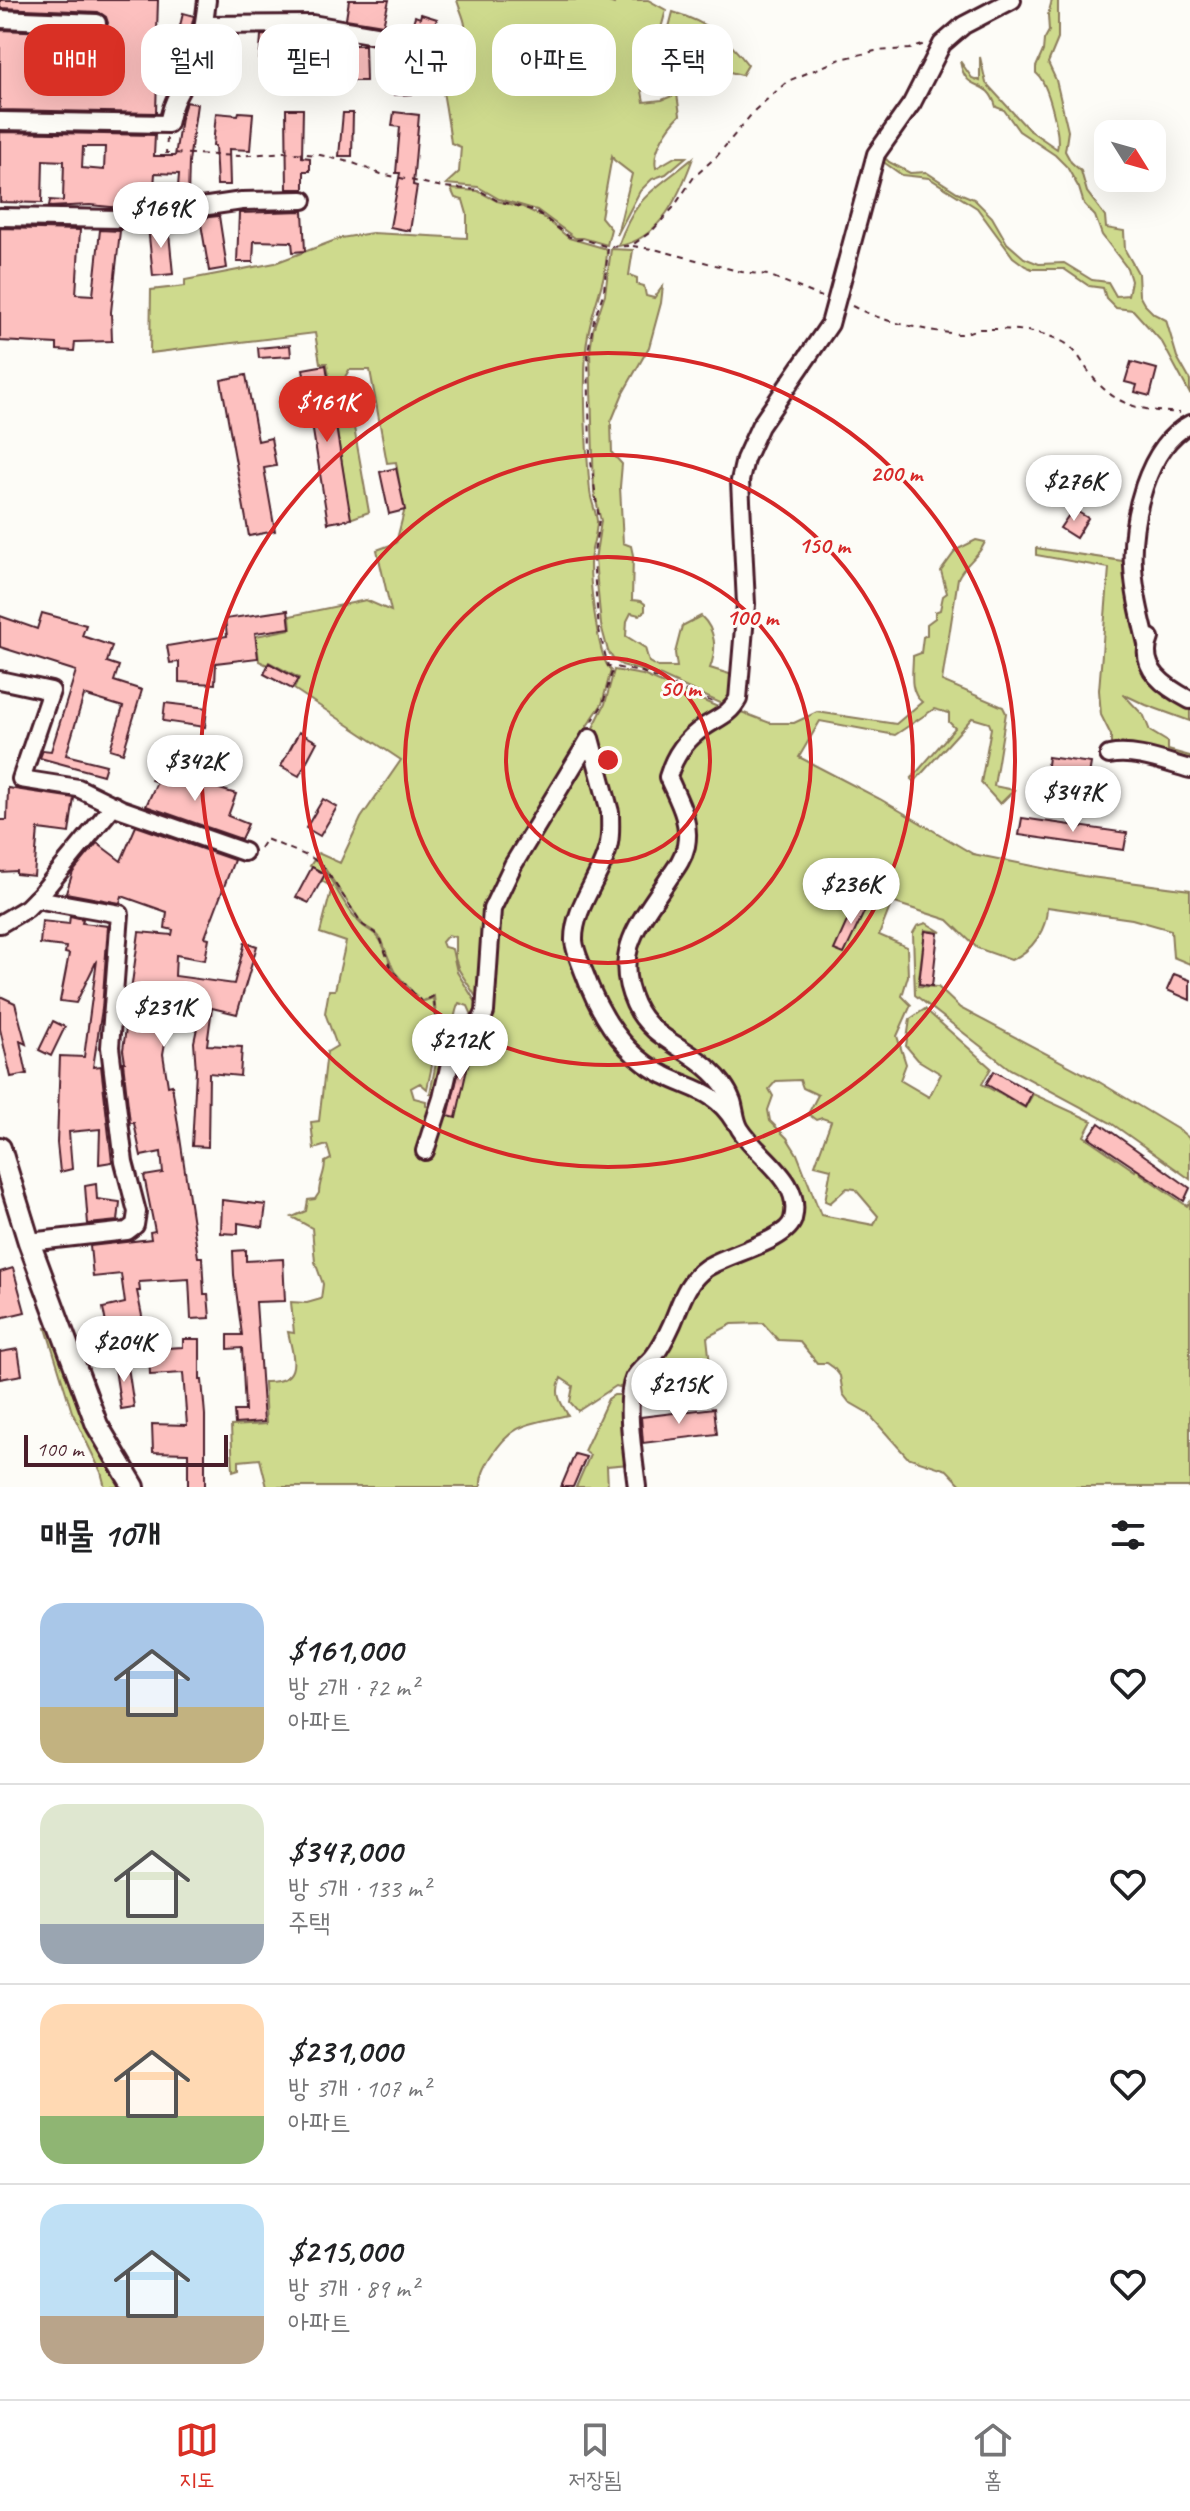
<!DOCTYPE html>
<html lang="ko">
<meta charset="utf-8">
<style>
:root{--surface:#fff;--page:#f2f2f2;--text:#202124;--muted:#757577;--line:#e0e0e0;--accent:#d93025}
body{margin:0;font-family:Caveat,"Poor Story",sans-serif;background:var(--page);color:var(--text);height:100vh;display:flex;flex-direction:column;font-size:30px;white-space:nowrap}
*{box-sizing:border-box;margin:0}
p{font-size:26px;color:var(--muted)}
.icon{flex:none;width:44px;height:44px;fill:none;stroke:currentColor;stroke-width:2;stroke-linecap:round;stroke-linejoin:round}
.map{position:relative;height:1487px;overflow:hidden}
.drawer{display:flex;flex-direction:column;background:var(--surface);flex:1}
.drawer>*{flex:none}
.top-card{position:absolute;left:24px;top:24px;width:1142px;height:72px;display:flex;gap:16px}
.needle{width:52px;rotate:127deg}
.fabs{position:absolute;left:1094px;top:120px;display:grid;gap:16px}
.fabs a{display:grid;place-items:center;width:72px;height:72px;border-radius:16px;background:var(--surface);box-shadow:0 8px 32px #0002;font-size:40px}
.scale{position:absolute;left:24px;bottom:20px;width:204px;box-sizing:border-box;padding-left:8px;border:4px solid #4a1f2b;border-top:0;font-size:22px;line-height:28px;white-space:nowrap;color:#4a1f2b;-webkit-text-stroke:6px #fdfcf7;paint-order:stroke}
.price{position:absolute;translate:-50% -68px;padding:0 18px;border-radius:28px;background:#fff;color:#222;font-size:26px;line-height:52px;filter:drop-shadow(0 2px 4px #0008)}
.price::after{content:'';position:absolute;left:50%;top:48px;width:24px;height:18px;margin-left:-12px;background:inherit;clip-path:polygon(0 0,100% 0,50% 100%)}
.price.selected{background:var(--accent);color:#fff}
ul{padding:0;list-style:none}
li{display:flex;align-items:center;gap:24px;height:200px;padding:0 40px}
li+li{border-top:2px solid var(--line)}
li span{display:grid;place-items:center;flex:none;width:224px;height:160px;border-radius:24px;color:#555}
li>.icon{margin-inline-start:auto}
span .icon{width:96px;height:96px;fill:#fffc;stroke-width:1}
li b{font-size:34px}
h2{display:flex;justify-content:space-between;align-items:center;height:96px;padding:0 40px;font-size:34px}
.pill{padding:0 28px;border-radius:24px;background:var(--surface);box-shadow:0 8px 32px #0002;font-size:28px;line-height:72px}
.pill.selected{background:var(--accent);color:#fff}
.tab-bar{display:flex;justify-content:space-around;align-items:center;height:112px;border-top:2px solid var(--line);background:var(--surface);font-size:22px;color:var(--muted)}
.tab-bar a{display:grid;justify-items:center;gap:4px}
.tab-bar .selected{color:var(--accent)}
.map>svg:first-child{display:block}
</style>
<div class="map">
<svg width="1190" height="1487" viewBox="0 0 1190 1487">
<rect width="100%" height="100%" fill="#fdfcf7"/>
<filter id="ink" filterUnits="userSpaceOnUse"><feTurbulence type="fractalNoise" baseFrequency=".0125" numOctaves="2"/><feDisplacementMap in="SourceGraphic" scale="16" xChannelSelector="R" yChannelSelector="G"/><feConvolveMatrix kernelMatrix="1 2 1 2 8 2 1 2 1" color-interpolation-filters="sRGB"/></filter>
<g filter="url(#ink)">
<g fill="#ceda8d" stroke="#8c7c5c" stroke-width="2" fill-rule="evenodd">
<path d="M457 0H603L614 4 616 0H648L666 10 653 58 647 61 651 70 641 86 644 102 662 100 677 94 680 115C668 127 652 150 656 168L675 157H686L666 174 652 179 640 191 617 235 632 174 614 160 612 156 601 217 611 229 607 245 583 238H575L537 210 499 199 478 187 446 184 459 172 461 147 451 143C448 120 445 100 440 77 446 64 468 41 465 25 464 17 459 8 457 0Z"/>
<path d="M1052 0H1058V39L1048 63 1056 80 1068 131 1065 151 1071 162 1081 171 1087 192 1105 216 1106 228 1124 231 1125 250 1138 273 1139 295 1144 304 1154 314 1166 320 1177 357 1190 380V394L1162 342 1133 310 1116 308 1106 298 1103 288 1089 286 1064 269H1032L1025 266 1013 257 977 208 929 178 902 175 882 161 881 154 889 162 910 173 926 172 957 192 974 199 992 217 1007 243 1024 258 1039 264 1064 263 1092 280 1108 282 1116 296 1128 295 1131 281 1127 268 1102 235 1095 216 1084 204 1079 188 1067 167 1055 155 1019 131 1004 110 996 107C987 75 966 96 960 61L972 78 980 81V57L986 83 1028 129 1057 149C1061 136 1048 82 1036 73V67L1043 51 1044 40 1049 31 1048 15Z"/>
<path d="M673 12C706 22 727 37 748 65L742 75 698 64 676 88 658 89 660 62Z"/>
<path d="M693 158C680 194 660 240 618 246 637 193 653 192 693 158Z"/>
<path d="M451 189 478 191 497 201 523 207 545 218 569 238 607 249C607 284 588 315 586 350 583 396 586 446 590 491 591 502 596 511 597 521 597 536 590 550 590 564 590 583 598 661 611 670L602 704 587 726 589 735 583 747 512 864 490 909 483 1008 459 970 455 958V937L448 935 442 942 444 947 452 949 457 972 482 1012 479 1020 458 1034 459 1025 470 1020 472 1015 468 1006 459 1003C454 1011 453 1030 449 1042L439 1034 444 1022 436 1016 434 996 421 1002 433 998 435 1017 442 1022 438 1034 449 1043 438 1095 430 1093 439 1048 431 1042 423 1046 425 1053 434 1056 427 1089 420 1083 411 1088 414 1098 426 1101V1106L433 1107 421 1150 427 1152 444 1099 456 1047 461 1037 483 1022 487 1012 494 910 515 866 589 745 608 812C608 822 609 833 607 843 600 878 563 914 574 952 586 995 607 1030 639 1060 659 1080 687 1082 709 1097 726 1107 731 1124 742 1139 764 1169 799 1183 788 1226 762 1242 729 1248 704 1265 678 1282 673 1317 657 1343 648 1359 635 1371 627 1389L616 1386 578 1411 570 1402 573 1386 561 1378C554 1393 560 1402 568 1415 531 1424 513 1421 491 1457 485 1467 480 1476 481 1487H267L260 1459 239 1461V1469L233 1471 231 1426 266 1424 264 1382C303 1383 294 1359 288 1332L294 1333 291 1302 307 1303 321 1299 323 1284 315 1262 312 1228 292 1217 306 1211 308 1200 315 1199 319 1193C319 1181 325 1174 325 1162L331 1159 327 1145 314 1149 311 1122 319 1121 327 1052 337 1046 325 1013 329 990H335L346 942 320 933 332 887 322 881 325 874 310 866 314 860 322 866C335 885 345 908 361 924 367 930 376 932 380 940 393 962 393 983 417 997L392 969 382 940 375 932 363 925 323 866 315 859 318 853 340 863 361 818 401 760 294 689 299 678 269 662 267 665 259 661 256 636 291 629 290 616 366 600 391 611 377 550 396 543 404 512 396 462 387 463 370 370H349L345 377 369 512 350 519 327 363H320L315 333 150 353 151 290 185 286V280L275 263 341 238 372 233 467 238V214L463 200 455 198Z"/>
<path d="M611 249 633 250 629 275 637 278V284L644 286 646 296 654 298 663 286 661 303 649 347 623 393 611 422 612 453 622 464 620 487 623 543 631 546 633 555 632 600 641 601 645 604V611L639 615 631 613 627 621 626 636 645 648 649 662 658 667H677L675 653 682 626 701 616C716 630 717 650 710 668L739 677 729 707 661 676 622 665 614 660 608 651 601 625 595 560 601 521 594 492 590 352 593 330 605 294Z"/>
<path d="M976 540 985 542C978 558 965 563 958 578L942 681 1003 707 1006 713 994 786 1014 790 1000 804 981 783 991 728 989 723 972 718 914 782 911 779 955 728 949 722V713L934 709 895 735 820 721 799 757 880 799 973 854 1083 876 1190 890V964L1173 957 1171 930 1132 919 1047 907C1047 929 1033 951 1011 960L977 948 948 920 892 902 879 935 907 947 908 976 902 996 911 1005 897 1036 906 1064 900 1080 929 1097 941 1074 918 1060 906 1046 910 1019 925 1009 991 1068 982 1084 1025 1108 1033 1094 1092 1121 1084 1136 1135 1171 1144 1156 1149 1160 1141 1174 1187 1206 1190 1202V1487H963L947 1470 907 1457 868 1413 849 1402 843 1394 840 1376 834 1368 827 1363H817L799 1341 778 1340 763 1323 732 1324 707 1337 710 1364 685 1368 676 1360 641 1375 681 1308 704 1275 785 1241 790 1236 800 1212 746 1136 734 1097 645 1010 633 977 637 931 688 856 672 785 686 748 736 710 770 723H794L817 712 896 724 922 702C908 691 913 672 913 656L921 653 923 637 927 635V624L935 618V612L940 610 943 596 947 593 941 571 956 550ZM800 1080 803 1088 818 1095 808 1114 816 1120 822 1118 831 1121 815 1165 831 1169 825 1201 830 1203 847 1188 855 1189 878 1216 874 1225 821 1215 797 1154 787 1138 770 1121 768 1110 773 1096 769 1089 776 1081Z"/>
<path d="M1036 548 1129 562 1144 670C1153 689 1172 697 1190 707V721L1146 705 1123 694 1144 716 1150 731 1168 742V750L1190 756V762L1122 742 1111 746V735L1101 715 1099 690 1109 568 1036 555Z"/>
<polygon points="614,670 643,675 725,710 673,749 664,764 678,810 683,842 625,942 631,1007 711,1073 732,1114 663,1072 603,1011 577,928 609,852 591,732 605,704"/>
<polygon points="926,923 941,932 925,930 918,986 938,987 960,1008 1096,1080 1182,1132 1190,1139 1190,1179 1111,1123 1010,1069 915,995 913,933 917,926"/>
<polygon points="46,1328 52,1329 88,1429 100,1453 123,1487 105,1487 101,1472 72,1412"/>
<polygon points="614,1395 621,1395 626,1400 629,1464 607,1466 608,1487 576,1487 590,1455 584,1451 608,1399"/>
</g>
<g fill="#fdc0bf" stroke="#4a1f2b" stroke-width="2" fill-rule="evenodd">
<polygon points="0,0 158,0 156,64 162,65 162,76 157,76 156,113 0,110 0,30 97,34 106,29 108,23 106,17 98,12 0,8"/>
<polygon points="349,0 389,0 383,25 346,19"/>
<polygon points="183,13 194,16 186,50 179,49 184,27 180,26"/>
<polygon points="421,14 437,19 430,40 409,36 415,16 420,18"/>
<polygon points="261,35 325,38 324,60 299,59 299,63 272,62 272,68 259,67"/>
<polygon points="349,45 365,45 366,81 349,81"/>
<polygon points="410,56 412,94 394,95 392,57"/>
<path d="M186 102 197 104 189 162 188 198 177 200 179 174 155 173 153 203 121 208 90 205 49 207 50 200 63 201 64 161 43 160 42 203 0 202V132L155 135 154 156H175L181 118ZM83 147H105L104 170 82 168Z"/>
<polygon points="286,109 303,109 302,157 310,158 310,171 304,171 304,189 287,189"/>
<polygon points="239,112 253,113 250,150 229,149 230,185 217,185 215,146 213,146 216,113 238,115"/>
<polygon points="394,112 419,115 413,185 417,186 410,231 390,227 400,173 396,173 400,127 392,126"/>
<polygon points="343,113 353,113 352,156 339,156"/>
<polygon points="303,211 305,251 293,252 292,242 254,241 253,262 237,262 239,213"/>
<polygon points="219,216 227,268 209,271 200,218"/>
<polygon points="168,223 173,274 153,276 148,226"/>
<polygon points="0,228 80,230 76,294 93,295 100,230 120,231 111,312 112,341 75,342 74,351 57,350 57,344 0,341"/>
<polygon points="290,345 291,356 259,358 258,348"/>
<polygon points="1131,362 1157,369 1150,396 1135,392 1137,385 1125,382"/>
<polygon points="326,365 351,519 328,523 303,369"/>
<polygon points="246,375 258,441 271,438 276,466 264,468 275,531 249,536 221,380"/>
<polygon points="396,468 405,510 389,514 380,472"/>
<polygon points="1073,509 1088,518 1076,538 1060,528"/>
<polygon points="288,610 290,628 255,633 258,658 216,663 215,684 179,682 179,662 170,663 167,646 227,636 225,619"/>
<polygon points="42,613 86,625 82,636 112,646 107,662 119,666 114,681 142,690 123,753 110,749 123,707 84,695 66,755 106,765 103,775 40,758 43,750 51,751 76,671 0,647 0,616 37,629"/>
<polygon points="269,663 298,679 292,689 264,674"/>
<polygon points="165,703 207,708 205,727 163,721"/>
<polygon points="299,732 317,742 299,776 281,766"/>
<polygon points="1048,757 1091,763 1087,787 1045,781"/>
<polygon points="155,769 236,794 228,816 248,824 241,839 146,806 157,782 151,780"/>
<polygon points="8,788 74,798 69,833 38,829 34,876 16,874 16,871 0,872 0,820 7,820"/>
<polygon points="323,799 337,807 320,836 306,828"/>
<polygon points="1022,818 1127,833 1124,850 1019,835"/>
<polygon points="136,826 234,860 205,937 209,938 205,960 176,955 175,976 234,984 245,942 257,946 237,1014 212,1008 207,1045 242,1047 240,1076 209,1073 208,1147 192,1146 196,1071 194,1042 200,1014 171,1009 163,1054 168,1086 172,1085 198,1257 202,1257 204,1294 208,1294 210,1318 191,1319 189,1279 139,1282 140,1291 137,1291 143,1321 138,1322 138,1333 109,1340 103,1308 125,1303 121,1274 93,1277 90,1246 151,1239 150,1232 155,1231 144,1176 163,1173 161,1152 141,1156 134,1123 130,1123 123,1062 125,1062 123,1050 139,932 172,935 173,930 165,928 167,912 122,896 120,903 66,893 73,872 97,843 121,861"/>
<polygon points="312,867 325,874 309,903 296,897"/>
<polygon points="857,899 868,904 844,954 834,950"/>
<polygon points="70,916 83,919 82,923 108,926 102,1009 93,1067 101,1066 112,1162 99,1164 100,1129 69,1132 72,1169 60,1172 57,1143 60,1056 84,1057 97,960 76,1003 60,1001 69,954 65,953 66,947 40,944 42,921 69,924"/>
<polygon points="925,931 938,933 932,986 919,984"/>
<polygon points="1174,974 1190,980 1190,1000 1167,990"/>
<polygon points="0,996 15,1003 26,1044 20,1041 27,1074 11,1077 0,1029"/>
<polygon points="53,1021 65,1027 51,1056 39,1050"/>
<polygon points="471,1042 473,1042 456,1118 448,1116 464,1050"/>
<polygon points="994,1071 1032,1093 1025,1107 986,1084"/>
<polygon points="1099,1123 1190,1188 1184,1201 1089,1137"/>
<polygon points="96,1184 97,1199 120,1202 118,1221 88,1224 85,1186"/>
<polygon points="222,1200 266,1205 263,1227 238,1223 238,1234 221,1233"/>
<polygon points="246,1250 246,1261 283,1259 285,1301 256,1302 264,1422 235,1424 234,1411 245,1411 242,1348 228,1349 228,1335 242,1335 234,1275 233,1251"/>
<polygon points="13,1268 25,1312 0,1318 0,1272"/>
<polygon points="183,1339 200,1339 200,1380 202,1380 205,1415 205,1487 188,1487 188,1453 153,1452 152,1424 187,1425 183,1373 150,1375 149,1349 183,1347"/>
<polygon points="18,1349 22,1375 0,1379 0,1352"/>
<polygon points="127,1360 134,1407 121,1409 114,1362"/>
<polygon points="714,1408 717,1434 643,1443 641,1417"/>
<polygon points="575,1454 586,1457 573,1487 561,1487"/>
</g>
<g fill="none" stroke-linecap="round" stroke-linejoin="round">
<g stroke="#4a1f2b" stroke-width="22">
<g id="minor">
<polyline points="0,19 97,23"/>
<polyline points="204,25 312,24 392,38"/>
<path d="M0 121 168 124C172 103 178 94 188 76 200 53 204 26 207 0"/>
<polyline points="0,217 120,219 242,201 303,200"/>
<path d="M1150 638C1137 669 1167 688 1190 700"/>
<path d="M1147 644C1141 619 1134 592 1133 566 1130 521 1147 446 1190 424"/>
<polyline points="0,680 51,691 21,779 78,788 121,809 244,852"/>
<path d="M1109 755C1135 750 1164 762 1190 769"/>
<polyline points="0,924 27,908 40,895 114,805"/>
<path d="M425 1151 442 1098 454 1046 460 1036 481 1021 485 1012 492 909 513 865 590 738 610 812C610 822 611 833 609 843 603 876 573 906 574 941 575 951 580 961 583 970 598 1011 623 1055 664 1075 693 1090 715 1090 734 1121"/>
<polyline points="29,1242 127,1231 135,1225 137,1212 124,1162 110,1047 120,914 36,899"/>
<path d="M637 1487C634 1461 624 1401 634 1379 639 1369 648 1364 654 1356 661 1347 667 1335 672 1324 681 1303 686 1282 706 1268 726 1254 788 1241 793 1219 803 1180 758 1158 740 1129 735 1121 735 1110 732 1101 728 1090 719 1078 711 1071 686 1046 651 1039 635 1004 611 951 641 921 669 878 676 868 683 859 686 846 691 820 678 800 668 777 674 756 686 739 704 727 719 717 729 715 738 699L746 604 740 481 745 459 760 426 830 324 876 154 912 103 942 44 964 25 1012 0"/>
</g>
</g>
<g stroke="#4a1f2b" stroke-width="26">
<polyline id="major" points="0,1148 29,1242 97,1425 134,1487"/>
</g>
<g stroke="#4a1f2b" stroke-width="2" stroke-dasharray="6 6" stroke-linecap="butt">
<polyline points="167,138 166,153 238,156 284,152 320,155 353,163 381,174 443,187 479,190 498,201 536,211 568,236 577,240 583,239 608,247 631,246 652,231 673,208 694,177 717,156 755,110 788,81 841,59 875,51 910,49 925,44"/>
<polyline points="633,246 658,250 742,272 768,275 822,297"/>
<polyline points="608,248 604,291 594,320 588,351 590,454 599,520 593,560 599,630 608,666 642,672 715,703"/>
<path d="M852 306C883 322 922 330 958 334 967 335 974 328 982 329 1008 329 1037 329 1061 341 1075 347 1081 361 1089 372 1114 407 1141 410 1180 413"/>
<polyline points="592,722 603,704 613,668"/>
<polyline points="260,848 266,839 312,858 323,866 363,925 375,933 381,940 391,969 422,1002 434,996 435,1016 443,1022 439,1034 442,1037"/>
</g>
<use href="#minor" stroke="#fdfcf7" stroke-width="16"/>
<use href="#major" stroke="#fdfcf7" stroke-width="20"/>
</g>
</g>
<g fill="none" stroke="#d62828" stroke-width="4">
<circle cx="608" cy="760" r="102"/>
<circle cx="608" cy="760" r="203"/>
<circle cx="608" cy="760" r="305"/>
<circle cx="608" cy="760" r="407"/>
</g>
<circle cx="608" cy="760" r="12" fill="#d62828" stroke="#fdfcf7" stroke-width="4"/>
<g font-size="24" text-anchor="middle" font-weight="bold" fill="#d62828" stroke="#fdfcf7" stroke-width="6" stroke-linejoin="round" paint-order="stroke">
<text x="896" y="481">200 m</text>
<text x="824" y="553">150 m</text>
<text x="752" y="625">100 m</text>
<text x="680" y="696">50 m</text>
</g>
</svg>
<div class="fabs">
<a><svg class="needle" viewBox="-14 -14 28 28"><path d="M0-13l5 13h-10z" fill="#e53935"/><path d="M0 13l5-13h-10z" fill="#757577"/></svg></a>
</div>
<div class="scale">100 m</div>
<b class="price" style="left:161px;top:250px">$169K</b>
<b class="price selected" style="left:327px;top:444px">$161K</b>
<b class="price" style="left:1074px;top:523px">$276K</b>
<b class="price" style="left:195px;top:803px">$342K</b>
<b class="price" style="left:1073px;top:834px">$347K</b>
<b class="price" style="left:851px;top:926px">$236K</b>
<b class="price" style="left:164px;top:1049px">$231K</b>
<b class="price" style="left:460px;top:1082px">$212K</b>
<b class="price" style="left:124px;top:1384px">$204K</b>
<b class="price" style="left:679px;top:1426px">$215K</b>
<div class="top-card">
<a class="pill selected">매매</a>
<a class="pill">월세</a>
<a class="pill">필터</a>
<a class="pill">신규</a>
<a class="pill">아파트</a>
<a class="pill">주택</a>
</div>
</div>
<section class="drawer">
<h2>매물 10개<svg class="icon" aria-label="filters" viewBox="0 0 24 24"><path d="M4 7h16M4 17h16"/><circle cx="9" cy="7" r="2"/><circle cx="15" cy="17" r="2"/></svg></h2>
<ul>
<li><span style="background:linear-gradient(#a9c7e8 65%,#c2b280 0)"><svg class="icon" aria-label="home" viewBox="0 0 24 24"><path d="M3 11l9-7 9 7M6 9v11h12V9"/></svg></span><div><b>$161,000</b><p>방 2개 · 72 m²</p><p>아파트</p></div><svg class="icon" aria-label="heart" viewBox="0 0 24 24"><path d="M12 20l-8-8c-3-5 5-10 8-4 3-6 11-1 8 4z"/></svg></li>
<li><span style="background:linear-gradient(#dfe7d0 75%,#9aa5b1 0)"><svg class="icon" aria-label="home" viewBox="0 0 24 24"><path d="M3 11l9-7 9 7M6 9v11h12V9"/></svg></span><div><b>$347,000</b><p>방 5개 · 133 m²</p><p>주택</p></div><svg class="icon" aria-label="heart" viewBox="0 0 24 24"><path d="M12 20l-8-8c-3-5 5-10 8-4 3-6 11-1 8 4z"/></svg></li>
<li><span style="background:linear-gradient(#ffd9b3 70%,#8fb573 0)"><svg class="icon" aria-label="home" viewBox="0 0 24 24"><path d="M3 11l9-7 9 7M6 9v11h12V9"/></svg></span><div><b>$231,000</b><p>방 3개 · 107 m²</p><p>아파트</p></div><svg class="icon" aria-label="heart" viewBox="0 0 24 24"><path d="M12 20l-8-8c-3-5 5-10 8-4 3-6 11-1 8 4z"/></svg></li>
<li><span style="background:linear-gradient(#bfe0f5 70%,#b9a48a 0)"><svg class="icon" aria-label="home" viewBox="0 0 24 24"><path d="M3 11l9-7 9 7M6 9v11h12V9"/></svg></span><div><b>$215,000</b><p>방 3개 · 89 m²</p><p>아파트</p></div><svg class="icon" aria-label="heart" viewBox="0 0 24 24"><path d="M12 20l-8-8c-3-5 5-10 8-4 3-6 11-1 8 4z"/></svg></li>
</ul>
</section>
<nav class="tab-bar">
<a class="selected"><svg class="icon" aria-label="map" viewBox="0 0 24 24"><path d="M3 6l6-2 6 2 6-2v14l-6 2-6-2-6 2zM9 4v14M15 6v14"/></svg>지도</a>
<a><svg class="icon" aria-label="saved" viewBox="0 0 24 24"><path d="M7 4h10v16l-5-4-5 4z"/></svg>저장됨</a>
<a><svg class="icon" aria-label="home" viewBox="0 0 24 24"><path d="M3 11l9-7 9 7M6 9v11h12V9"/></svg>홈</a>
</nav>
